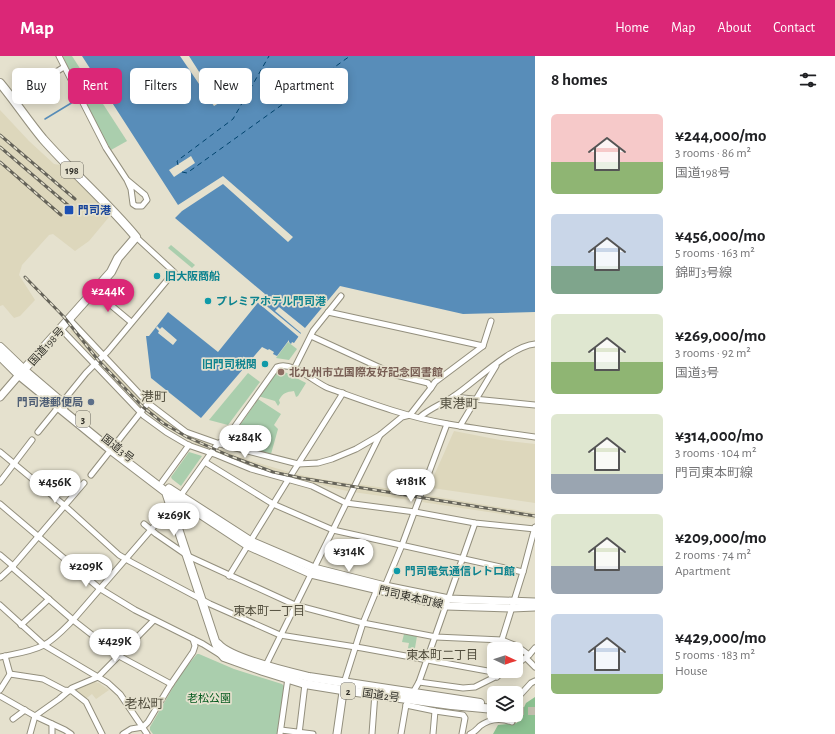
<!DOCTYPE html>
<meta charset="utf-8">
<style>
:root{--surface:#fff;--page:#f6f6f6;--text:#202124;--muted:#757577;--accent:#db2777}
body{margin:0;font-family:"Alegreya Sans","Noto Sans JP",sans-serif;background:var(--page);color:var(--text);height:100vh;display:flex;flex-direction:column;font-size:15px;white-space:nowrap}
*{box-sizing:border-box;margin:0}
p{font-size:13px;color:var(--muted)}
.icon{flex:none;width:22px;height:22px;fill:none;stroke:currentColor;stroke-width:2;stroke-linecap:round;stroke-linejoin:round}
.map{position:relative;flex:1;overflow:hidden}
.details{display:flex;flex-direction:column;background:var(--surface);width:300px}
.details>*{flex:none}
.guide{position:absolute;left:12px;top:12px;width:380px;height:36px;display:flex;gap:8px}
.needle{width:26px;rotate:94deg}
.tools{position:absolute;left:487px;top:586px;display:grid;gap:8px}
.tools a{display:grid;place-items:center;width:36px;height:36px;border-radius:6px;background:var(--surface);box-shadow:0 2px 10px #0003;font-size:20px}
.price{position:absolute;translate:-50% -34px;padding:0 9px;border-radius:14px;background:#fff;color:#222;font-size:13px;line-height:26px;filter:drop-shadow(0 1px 2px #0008)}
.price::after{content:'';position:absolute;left:50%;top:24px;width:12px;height:9px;margin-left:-6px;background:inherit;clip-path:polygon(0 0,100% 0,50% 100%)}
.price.selected{background:var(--accent);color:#fff}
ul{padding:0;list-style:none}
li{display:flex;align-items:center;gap:12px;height:100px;padding:0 16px}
li span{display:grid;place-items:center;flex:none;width:112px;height:80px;border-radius:6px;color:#555}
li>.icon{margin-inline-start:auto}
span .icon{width:48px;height:48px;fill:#fffc;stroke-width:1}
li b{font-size:17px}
h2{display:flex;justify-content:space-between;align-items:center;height:48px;padding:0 16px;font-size:17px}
.chip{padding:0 14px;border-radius:6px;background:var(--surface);box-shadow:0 2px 10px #0003;font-size:14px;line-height:36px}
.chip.selected{background:var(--accent);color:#fff}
header{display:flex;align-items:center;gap:24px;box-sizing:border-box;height:56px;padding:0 20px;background:var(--accent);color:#fff}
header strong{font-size:19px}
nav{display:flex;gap:22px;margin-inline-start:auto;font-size:14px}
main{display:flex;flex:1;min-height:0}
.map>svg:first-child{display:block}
</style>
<header>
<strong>Map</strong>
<nav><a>Home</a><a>Map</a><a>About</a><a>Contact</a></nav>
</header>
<main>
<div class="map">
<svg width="535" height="678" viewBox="0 0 535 678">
<rect width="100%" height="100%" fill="#e5e1ce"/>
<g fill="#ddd7bc">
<polygon points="0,54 29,85 54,108 61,109 99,148 109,161 89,185 75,195 53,178 49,179 22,209 19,219 35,244 20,260 14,262 3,249 0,250"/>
<polygon points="75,271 98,300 95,303 70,275"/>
<polygon points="102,304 105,308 107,307 138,340 137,341 143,347 140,350 139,348 99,306"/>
<polygon points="147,351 179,374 206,385 206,387 209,388 207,392 195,388 195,387 176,377 161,367 145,353"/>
<polygon points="454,375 500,384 535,388 535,447 432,432 432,424"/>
<polygon points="220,393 251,405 289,416 286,421 242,407 218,397"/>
<polygon points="296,418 320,423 355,428 351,436 293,422"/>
<polygon points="357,428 419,437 416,445 353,436"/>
<polygon points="425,439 535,457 535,458 534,463 422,446"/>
<polygon points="94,626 99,627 109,634 96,643 92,638 84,644 74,635 75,634"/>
</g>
<g fill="#aacead">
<polygon points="63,0 72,0 127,85 111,94 96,69"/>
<polygon points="171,189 195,209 192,212 168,192"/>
<polygon points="288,286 297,293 289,304 276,302"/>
<path d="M282 312 283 315 306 327 298 340 296 341 294 335C286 336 283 337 279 344L280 347 278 350 275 345 258 340 277 315Z"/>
<polygon points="248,317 260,326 228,369 209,364"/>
<polygon points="258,343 281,358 274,369 278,373 271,398 229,385"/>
<polygon points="189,396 202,400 181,430 172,423 171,421"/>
<polygon points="404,578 417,580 414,598 407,597 409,587 402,586"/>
<polygon points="197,598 199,598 234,613 282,628 284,630 278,678 153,678 150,674 150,671 182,616"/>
</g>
<polygon fill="#8bc090" points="535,641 535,678 493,678 498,669 517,667 526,647"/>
<polygon fill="#588db9" points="82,0 180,0 214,50 219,47 189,0 535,0 535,256 463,258 340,230 305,272 279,251 275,255 301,277 294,287 292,286 291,288 289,286 289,284 277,300 273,298 274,296 269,293 268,294 262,291 201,362 151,322 146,280 149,280 168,256 218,296 265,238 175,162 182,155 223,128 288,186 293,181 223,120 178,149"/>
<g fill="#e5e1ce">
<polygon points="191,100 195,107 174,121 169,114"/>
<polygon points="258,243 302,279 300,282 256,245"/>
<polygon points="157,270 160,273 162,271 177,284 173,289 158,277 159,275 156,272"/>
</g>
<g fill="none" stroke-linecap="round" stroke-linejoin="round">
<polyline stroke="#588db9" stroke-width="1.5" points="45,63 101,29"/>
<g stroke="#00436d" stroke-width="1" stroke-dasharray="5 4" stroke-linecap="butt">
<polyline points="178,109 177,105 233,63 269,0"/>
<polyline points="182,116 187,117 350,0"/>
</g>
<polyline stroke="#c1bdad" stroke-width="8" stroke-dasharray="8 4" stroke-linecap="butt" points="516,655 535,655"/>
<g stroke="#938f7d" stroke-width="7">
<g id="minor">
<polyline points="59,0 106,92 127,124 145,139 147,144 142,150 136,150 133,148 131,133 127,124"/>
<polyline points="13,43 64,11"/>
<polyline points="94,235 131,266"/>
<polyline points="328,256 483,290"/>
<polyline points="69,263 148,347 186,376 220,388 298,408 318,407 332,403 356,393 380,379 402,361 410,359 431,332 428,327 396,319 311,280"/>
<polyline points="61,273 144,360 166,376 188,389 217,399 251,413 312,430 346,447 415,456 475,467 535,473"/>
<polyline points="294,313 313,275 341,240"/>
<polyline points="431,332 435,326 483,290 491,265"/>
<polyline points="453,341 535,349"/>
<path d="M420 361C430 352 443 348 454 340 475 326 511 290 535 288"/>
<polyline points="460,370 496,310"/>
<polyline points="38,376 86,317 108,295 174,216 136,181"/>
<polyline points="0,396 65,450 119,499 131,506 210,548 280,579 362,592 493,616 497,621"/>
<polyline points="205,406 273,448 333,474 523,516"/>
<polyline points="91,419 148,347"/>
<polyline points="0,426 32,384"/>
<polyline points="162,426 189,389"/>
<polyline points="0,448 99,532 135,554 203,588 219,598"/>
<polyline points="144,468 156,478 188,500 295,549 363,567 436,581 502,584 517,590 529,599"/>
<polyline points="0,499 13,510 14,513 73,564 119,600 171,628"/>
<polyline points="229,520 288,424 343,337"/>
<polyline points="0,522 13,510 84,427"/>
<polyline points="0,549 44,589 108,627 120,638 147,678"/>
<polyline points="21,569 49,543"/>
<polyline points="499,593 523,516 535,471"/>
<path d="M0 601C14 598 31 596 44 589 55 583 64 573 73 564L181 439 216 390 228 380 277 311C291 304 314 326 328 332 367 346 406 361 448 368 477 373 506 377 535 381"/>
<polyline points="526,602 535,611"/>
<polyline points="266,609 380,379"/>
<polyline points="516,609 529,599 535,592"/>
<polyline points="10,618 43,623 64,634 72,635 86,646 102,678"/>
<polyline points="419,626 463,632 475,631 507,615"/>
<polyline points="344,627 363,567 377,533 385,530 402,489 447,368"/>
<polyline points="0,634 10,618 5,600"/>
<polyline points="521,638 531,627 535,625"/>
<polyline points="0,640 35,660 65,674 71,678"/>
<polyline points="406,649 435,655 463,659 465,662 462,678"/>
<polyline points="13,663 25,654"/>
<polyline points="52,668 52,678"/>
<polyline points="281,674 313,678"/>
<polyline points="30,678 35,660 59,643 72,632 98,621 154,564"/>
<polyline points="123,678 131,673 143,671 148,666 171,628 193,596 195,590 193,583"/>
<polyline points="280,678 288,622"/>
<polyline points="299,678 305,628"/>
<polyline points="372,678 375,637"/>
<polyline points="401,678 406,649 419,626 475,467"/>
<polyline points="433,678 435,655"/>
<path d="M470 678C475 676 477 673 480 670 489 663 501 662 512 666"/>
</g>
</g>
<g stroke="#938f7d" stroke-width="9">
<g id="major">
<polyline points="0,341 19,319"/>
<polyline points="169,432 251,485 314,512 385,530 449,543 535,546"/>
<polyline points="166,436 248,490 311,518 446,550 512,552 535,551"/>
<polyline points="337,678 344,629"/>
</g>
</g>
<g stroke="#938f7d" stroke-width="10">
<g id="highway">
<path d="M0 27C15 45 28 65 43 83 73 117 107 146 136 181L118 202 111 216 19 319"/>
<polyline points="0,291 24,314 65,349"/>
<polyline points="0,300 19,319 111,394 166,436 216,588 219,595 224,601 263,615 305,628 342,634 451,649 494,653"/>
<path d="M218 588C231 603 288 616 309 621L480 647"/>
</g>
</g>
<use href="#minor" stroke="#fff" stroke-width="5"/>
<use href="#major" stroke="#fff" stroke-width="7"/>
<use href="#highway" stroke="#fff" stroke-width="8"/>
<g stroke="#656359" stroke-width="3">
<g id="rail">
<polyline points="0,79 75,143"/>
<polyline points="0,91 69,150"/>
<polyline points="0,106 61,159"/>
<polyline points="25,221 64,261 98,304 143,351 163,367 187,381 230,400 273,416 301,422 535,460"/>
</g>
</g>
<use href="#rail" stroke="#e5e1ce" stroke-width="1.5" stroke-dasharray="4.5" stroke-linecap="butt"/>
</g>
<rect fill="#1a4fb4" stroke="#e5e1ce" stroke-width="1.5" x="64" y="149" width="10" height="10" rx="2"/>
<g fill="#0f9aa8" stroke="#e5e1ce" stroke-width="1.5">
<circle cx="157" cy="220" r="4"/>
<circle cx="208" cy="245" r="4"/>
<circle cx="265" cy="308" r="4"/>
<circle cx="397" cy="515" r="4"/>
</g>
<circle fill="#8d6e63" stroke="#e5e1ce" stroke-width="1.5" cx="281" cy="316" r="4"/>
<circle fill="#5c6f8a" stroke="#e5e1ce" stroke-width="1.5" cx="91" cy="346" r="4"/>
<g text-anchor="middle" stroke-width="3.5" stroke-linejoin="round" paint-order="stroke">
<g fill="#e5e1ce" stroke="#66645a" stroke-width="1">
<rect x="61" y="106" width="22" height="16" rx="3"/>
<rect x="76" y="355" width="14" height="16" rx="3"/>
<rect x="341" y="627" width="14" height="16" rx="3"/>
</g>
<g font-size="10" font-weight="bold" fill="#302f28">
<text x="72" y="118">198</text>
<text x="83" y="367">3</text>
<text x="348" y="639">2</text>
</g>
<g font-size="11" font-weight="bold" fill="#164399" stroke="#e5e1ce" text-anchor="start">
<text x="78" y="158">門司港</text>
</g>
<g font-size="11" font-weight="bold" fill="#0d838f" stroke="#e5e1ce" text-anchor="start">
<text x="165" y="224">旧大阪商船</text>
<text x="216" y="249">プレミアホテル門司港</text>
<text x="257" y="312" text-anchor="end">旧門司税関</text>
<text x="405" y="519">門司電気通信レトロ館</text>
</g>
<g font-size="11" fill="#302f28" stroke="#e5e1ce">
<text transform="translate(46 290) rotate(-48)" y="4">国道198号</text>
<text transform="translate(118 392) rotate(38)" y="4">国道3号</text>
<text transform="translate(411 541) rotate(13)" y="4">門司東本町線</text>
<text transform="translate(381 639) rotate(8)" y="4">国道2号</text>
</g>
<g font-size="11" font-weight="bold" fill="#785e54" stroke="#e5e1ce" text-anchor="start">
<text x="289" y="320">北九州市立国際友好記念図書館</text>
</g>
<g font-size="11" font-weight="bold" fill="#4e5e75" stroke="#e5e1ce" text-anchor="end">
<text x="83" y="350">門司港郵便局</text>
</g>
<g font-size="11" fill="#045a1e" stroke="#e5e1ce">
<text x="209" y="646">老松公園</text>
</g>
<g font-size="12" fill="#524e3e" stroke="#e5e1ce">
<text x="269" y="559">東本町一丁目</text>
<text x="442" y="603">東本町二丁目</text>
</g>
<g font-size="13" fill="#524e3e" stroke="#e5e1ce">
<text x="154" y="345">港町</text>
<text x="459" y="352">東港町</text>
<text x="144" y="652">老松町</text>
</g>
</g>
</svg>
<div class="tools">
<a><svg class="needle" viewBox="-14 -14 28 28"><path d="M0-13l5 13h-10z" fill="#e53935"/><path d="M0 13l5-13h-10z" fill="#757577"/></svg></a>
<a><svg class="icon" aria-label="layers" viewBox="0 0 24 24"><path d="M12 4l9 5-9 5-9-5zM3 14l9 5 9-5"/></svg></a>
</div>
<b class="price selected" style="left:108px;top:257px">¥244K</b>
<b class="price" style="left:245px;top:403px">¥284K</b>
<b class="price" style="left:411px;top:447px">¥181K</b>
<b class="price" style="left:55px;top:448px">¥456K</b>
<b class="price" style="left:174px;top:481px">¥269K</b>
<b class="price" style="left:349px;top:517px">¥314K</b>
<b class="price" style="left:86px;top:532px">¥209K</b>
<b class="price" style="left:115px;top:607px">¥429K</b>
<div class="guide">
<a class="chip">Buy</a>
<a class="chip selected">Rent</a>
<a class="chip">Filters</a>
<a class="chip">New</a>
<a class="chip">Apartment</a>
</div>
</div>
<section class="details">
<h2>8 homes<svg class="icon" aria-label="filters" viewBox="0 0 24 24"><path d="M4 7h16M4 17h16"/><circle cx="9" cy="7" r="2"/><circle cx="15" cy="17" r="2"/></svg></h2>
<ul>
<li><span style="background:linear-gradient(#f6c9c9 60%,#8fb573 0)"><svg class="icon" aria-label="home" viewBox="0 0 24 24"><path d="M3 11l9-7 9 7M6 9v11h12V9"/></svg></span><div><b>¥244,000/mo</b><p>3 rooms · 86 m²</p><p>国道198号</p></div></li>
<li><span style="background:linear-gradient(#c9d6e8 65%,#7fa58c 0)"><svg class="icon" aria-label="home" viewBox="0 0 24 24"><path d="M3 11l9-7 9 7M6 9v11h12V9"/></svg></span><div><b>¥456,000/mo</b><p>5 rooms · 163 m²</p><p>錦町3号線</p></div></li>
<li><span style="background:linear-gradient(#dfe7d0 60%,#8fb573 0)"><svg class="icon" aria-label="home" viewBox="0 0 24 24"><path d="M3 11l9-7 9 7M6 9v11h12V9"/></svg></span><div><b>¥269,000/mo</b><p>3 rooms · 92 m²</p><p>国道3号</p></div></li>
<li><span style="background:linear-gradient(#dfe7d0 75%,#9aa5b1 0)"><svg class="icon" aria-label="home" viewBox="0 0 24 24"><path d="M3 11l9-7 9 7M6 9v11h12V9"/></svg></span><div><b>¥314,000/mo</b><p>3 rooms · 104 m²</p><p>門司東本町線</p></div></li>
<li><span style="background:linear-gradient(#dfe7d0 65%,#9aa5b1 0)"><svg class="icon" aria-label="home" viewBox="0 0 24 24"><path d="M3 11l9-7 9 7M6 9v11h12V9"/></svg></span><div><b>¥209,000/mo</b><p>2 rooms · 74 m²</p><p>Apartment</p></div></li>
<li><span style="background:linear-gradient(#c9d6e8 75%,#8fb573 0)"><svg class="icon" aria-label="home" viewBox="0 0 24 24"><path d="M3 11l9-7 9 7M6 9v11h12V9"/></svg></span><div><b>¥429,000/mo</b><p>5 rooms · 183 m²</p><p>House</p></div></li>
</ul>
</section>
</main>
